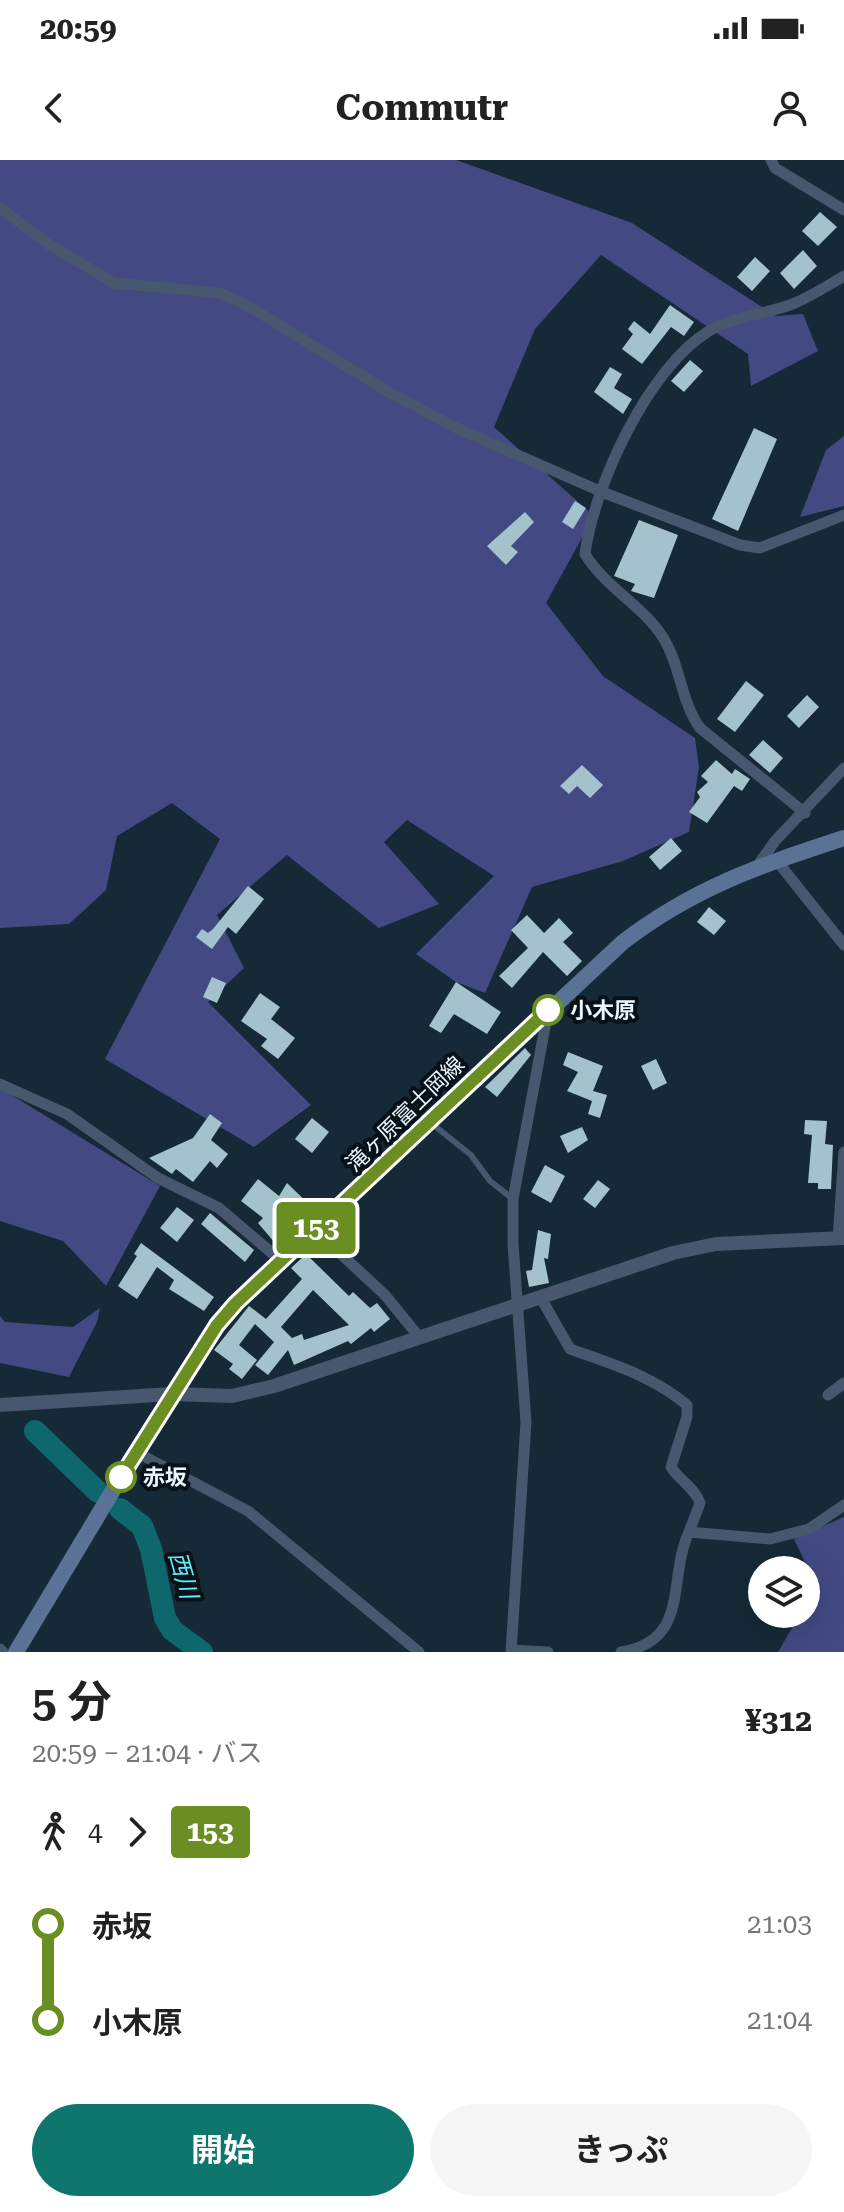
<!DOCTYPE html>
<html lang="ja">
<meta charset="utf-8">
<style>
body{margin:0;font-family:"Roboto Serif","Noto Sans JP",serif;background:#f6f6f6;color:#222;height:100vh;display:flex;flex-direction:column;font-size:30px;white-space:nowrap}
*{box-sizing:border-box;margin:0}
p{font-size:26px;color:#767676}
.icon{flex:none;width:44px;height:44px;fill:none;stroke:currentColor;stroke-width:2;stroke-linecap:round;stroke-linejoin:round}
.map{position:relative;height:1492px;overflow:hidden}
.details{display:flex;flex-direction:column;background:#fff;flex:1}
.details>*{flex:none}
.badge{padding:0 16px;border-radius:6px;font-size:28px;line-height:52px}
.tools{position:absolute;left:748px;top:1396px;display:grid;gap:16px}
.tools a{display:grid;place-items:center;width:72px;height:72px;border-radius:50%;background:#fff;box-shadow:0 8px 32px #0002;font-size:40px}
.map>.badge{position:absolute;translate:-50% -50%;box-shadow:0 0 0 4px #fff}
.legs{display:flex;align-items:center;gap:12px;height:88px;padding:0 32px;font-size:26px}
.legs p{margin-inline-start:auto}
.head{display:flex;align-items:center;justify-content:space-between;height:136px;padding:0 32px}
h1{font-size:44px;font-weight:700;line-height:60px}
.button{display:flex;gap:16px;margin-top:auto;padding:16px 32px}
.button a{flex:1;height:92px;border-radius:48px;background:#0f766e;color:#fff;font-size:32px;font-weight:700;line-height:92px;text-align:center}
.button a+a{background:#f6f6f6;color:#222}
ul{padding:0 32px;list-style:none}
li{display:flex;align-items:center;gap:28px;height:96px;font-size:30px}
li i{display:grid;place-items:center;width:12px;height:100%;margin:0 10px;background:currentColor}
li i::after{content:'';width:20px;height:20px;margin:-10px;border:6px solid;border-radius:50%;background:#fff}
li p{margin-inline-start:auto}
li:first-child i{background:linear-gradient(#0000 50%,currentColor 0)}
li:last-child i{background:linear-gradient(currentColor 50%,#0000 0)}
.status{display:flex;justify-content:space-between;align-items:center;height:56px;padding:0 40px;background:#fff;direction:ltr}
.status svg{height:22px;fill:currentColor}
header{display:flex;justify-content:space-between;align-items:center;height:104px;padding:0 32px;background:#fff;font-size:36px;font-weight:700}
.map>svg:first-child{display:block}
.forest{fill:#434983}
.lines{fill:none;stroke-linecap:round;stroke-linejoin:round}
.river{stroke:#0d676c;stroke-width:22}
.building{fill:#a3c2cc;fill-rule:evenodd}
.service{stroke:#47576e;stroke-width:6}
.minor{stroke:#47576e;stroke-width:11}
.tertiary{stroke:#47576e;stroke-width:14}
.secondary{stroke:#597296;stroke-width:16}
.line-1-casing{stroke:#fff;stroke-width:18}
.line-1{stroke:#6b8e23;stroke-width:12}
.stop-1-dot{fill:#fff;stroke:#6b8e23;stroke-width:4}
.labels{text-anchor:middle;dominant-baseline:central;stroke-width:8;stroke-linejoin:round;paint-order:stroke}
.stop-label{font-size:22px;font-weight:bold;fill:#e9f6ff;stroke:#081117;text-anchor:start}
.street-label{font-size:22px;fill:#e9f6ff;stroke:#081117}
.water-label{font-size:24px;font-style:italic;fill:#59eff8;stroke:#081117}
</style>
<div class="status"><b>20:59</b><svg viewBox="0 0 49 12"><path d="M0 12V9h3v3zM5 12V6h3v6zM10 12V3h3v9zM15 12V0h3v12zM26 1h20v11H26zM47 4h2v5h-2z"/></svg></div>
<header><svg class="icon" aria-label="back" viewBox="0 0 24 24"><path d="M15 5l-7 7 7 7"/></svg>Commutr<svg class="icon" aria-label="person" viewBox="0 0 24 24"><circle cx="12" cy="8" r="4"/><path d="M4 21q1-7 8-7t8 7"/></svg></header>
<div class="map">
<svg width="844" height="1492" viewBox="0 0 844 1492">
<rect width="100%" height="100%" fill="#152937"/>
<path class="forest" d="M 0,0 L 456,0 L 632,63 L 776,156 L 803,154 L 818,191 L 751,226 L 748,194 L 601,95 L 535,169 L 494,267 L 594,356 L 546,443 L 603,516 L 695,578 L 699,607 L 689,672 L 623,701 L 532,727 L 485,833 L 456,822 L 416,794 L 494,716 L 407,660 L 384,682 L 439,744 L 379,768 L 287,695 L 217,755 L 244,808 L 208,842 L 311,945 L 254,987 L 105,899 L 220,679 L 172,643 L 117,676 L 106,730 L 69,764 L 0,768 Z
M 844,276 L 844,346 L 800,357 L 826,290 Z
M 0,928 L 160,1026 L 106,1126 L 63,1081 L 0,1061 Z
M 100,1148 L 97,1162 L 69,1217 L 0,1203 L 0,1156 L 5,1162 L 73,1167 Z
M 844,1357 L 844,1492 L 778,1492 L 800,1454 L 806,1454 L 806,1443 L 816,1425 L 794,1379 Z"/>
<g class="lines">
<path class="river" d="M 35,1271 L 98,1332
M 120,1349 L 142,1366 L 151,1389 L 165,1458 L 172,1470 L 202,1492"/>
</g>
<path class="building" d="M 820,52 L 837,67 L 818,86 L 802,71 Z
M 803,90 L 817,106 L 794,129 L 780,113 Z
M 755,97 L 770,111 L 752,131 L 737,117 Z
M 670,145 L 694,162 L 684,176 L 671,167 L 642,204 L 622,189 L 633,174 L 628,169 L 634,161 L 650,174 Z
M 690,200 L 703,211 L 684,232 L 671,221 Z
M 610,207 L 622,214 L 614,228 L 632,239 L 623,254 L 594,232 Z
M 754,268 L 777,279 L 738,371 L 712,359 Z
M 575,341 L 586,348 L 573,369 L 562,362 Z
M 525,352 L 534,362 L 511,386 L 518,392 L 506,405 L 487,386 Z
M 639,360 L 678,375 L 654,438 L 631,431 L 635,424 L 614,416 Z
M 746,521 L 764,535 L 735,572 L 717,559 Z
M 807,535 L 819,547 L 799,568 L 787,556 Z
M 763,580 L 783,598 L 770,613 L 749,595 Z
M 716,600 L 732,614 L 735,609 L 750,619 L 742,631 L 734,626 L 707,663 L 689,652 L 700,637 L 697,632 L 708,622 L 701,616 Z
M 582,605 L 603,625 L 590,638 L 577,626 L 569,634 L 560,626 Z
M 671,678 L 682,691 L 660,710 L 649,697 Z
M 248,726 L 264,739 L 236,774 L 228,767 L 212,789 L 196,777 L 202,769 L 208,773 L 213,769 Z
M 709,747 L 726,761 L 714,775 L 697,762 Z
M 527,755 L 544,773 L 559,758 L 573,773 L 563,782 L 582,801 L 567,816 L 543,792 L 512,828 L 499,816 L 528,788 L 511,770 Z
M 212,817 L 226,823 L 217,843 L 203,837 Z
M 456,822 L 501,852 L 487,874 L 454,854 L 441,873 L 429,866 Z
M 260,833 L 280,847 L 271,859 L 295,878 L 278,899 L 261,886 L 267,879 L 241,861 Z
M 525,888 L 531,895 L 497,937 L 485,927 Z
M 568,892 L 603,906 L 593,931 L 607,935 L 600,958 L 588,954 L 592,941 L 567,931 L 578,912 L 563,905 Z
M 656,899 L 667,923 L 653,930 L 641,906 Z
M 210,954 L 222,963 L 211,980 L 228,994 L 217,1008 L 210,1001 L 193,1022 L 176,1009 L 172,1014 L 149,998 L 193,978 Z
M 312,958 L 329,972 L 312,993 L 295,979 Z
M 805,960 L 827,961 L 825,984 L 833,985 L 831,1029 L 818,1029 L 818,1023 L 808,1023 L 812,975 L 804,974 Z
M 582,967 L 588,980 L 568,993 L 560,976 Z
M 545,1005 L 565,1016 L 551,1043 L 531,1032 Z
M 258,1019 L 279,1036 L 287,1023 L 316,1051 L 299,1067 L 296,1064 L 275,1083 L 258,1063 L 263,1058 L 241,1041 Z
M 598,1020 L 610,1029 L 595,1048 L 583,1039 Z
M 177,1047 L 194,1060 L 177,1082 L 160,1068 Z
M 210,1053 L 254,1090 L 245,1102 L 201,1064 Z
M 538,1070 L 551,1074 L 548,1099 L 544,1098 L 549,1123 L 529,1127 L 526,1111 L 532,1110 Z
M 141,1083 L 214,1137 L 204,1151 L 169,1129 L 174,1120 L 157,1107 L 137,1139 L 118,1126 L 137,1096 L 134,1094 Z
M 306,1094 L 349,1136 L 353,1132 L 370,1148 L 377,1143 L 390,1159 L 374,1172 L 371,1168 L 351,1184 L 348,1181 L 294,1205 L 288,1190 L 268,1215 L 255,1205 L 274,1182 L 255,1164 L 239,1185 L 257,1200 L 242,1219 L 229,1209 L 233,1204 L 214,1190 L 249,1146 L 266,1159 L 302,1119 L 291,1108 ZM 313,1130 L 349,1165 L 304,1180 L 302,1174 L 292,1178 L 281,1167 Z"/>
<g class="lines">
<path class="service" d="M 431,963 L 471,995 L 490,1021 L 513,1039"/>
<path class="minor" d="M 771,0 L 775,8 L 844,50
M 0,48 L 50,85 L 114,123 L 220,133 L 248,146 L 387,231 L 454,267 L 602,332 L 740,385 L 760,388 L 844,355
M 805,653 L 700,568 C 680,540 681,505 662,476 C 642,445 605,427 585,394 C 594,325 649,207 709,171 C 732,157 765,154 790,145 C 809,138 827,126 844,116
M 777,701 L 844,785
M 758,705 L 775,681 L 844,608
M 0,924 L 67,954 L 158,1018 L 219,1048 L 280,1100
M 314,1069 L 385,1135 L 420,1178
M 838,1079 L 844,992
M 541,1138 L 570,1189 C 612,1204 653,1216 687,1245 L 687,1257 L 671,1307 C 680,1321 695,1328 700,1343 L 689,1372
M 828,1235 L 844,1223
M 136,1292 L 248,1351 L 419,1492
M 0,1489 L 3,1492
M 512,1490 L 548,1492
M 511,1492 L 526,1262 L 513,1084 L 513,1039 L 548,851
M 621,1492 C 691,1481 667,1419 689,1372 L 770,1379 L 809,1369 L 844,1345"/>
<path class="tertiary" d="M 0,1245 L 172,1234 L 232,1236 L 274,1226 L 673,1093 L 716,1084 L 844,1078"/>
<path class="secondary" d="M 16,1492 L 136,1292 L 217,1165 L 236,1143 L 623,782 C 695,727 759,706 844,678"/>
</g>
<g class="lines">
<g class="line-1-casing">
<path id="line-1" d="M 121,1317 L 217,1165 L 236,1143 L 548,850"/>
</g>
<use href="#line-1" class="line-1"/>
</g>
<g class="stop-1-dot">
<circle cx="548" cy="850" r="14"/>
<circle cx="121" cy="1317" r="14"/>
</g>
<g class="labels">
<g class="stop-label">
<text x="570" y="850">小木原</text>
<text x="143" y="1317">赤坂</text>
</g>
<g class="street-label">
<text transform="translate(405 954) rotate(-44)">滝ヶ原富士岡線</text>
</g>
<g class="water-label">
<text transform="translate(183 1415) rotate(74)">西川</text>
</g>
</g>
</svg>
<div class="tools">
<a><svg class="icon" aria-label="layers" viewBox="0 0 24 24"><path d="M12 4l9 5-9 5-9-5zM3 14l9 5 9-5"/></svg></a>
</div>
<b class="badge" style="left:316px;top:1068px;background:#6b8e23;color:#fff">153</b>
</div>
<section class="details">
<div class="head"><div><h1>5 分</h1><p>20:59 – 21:04 · バス</p></div><b>¥312</b></div>
<div class="legs"><svg class="icon" aria-label="walk" viewBox="0 0 24 24"><circle cx="13" cy="4" r="2"/><path d="M13 8l-2 6 4 7M11 14l-3 7M7 12l3-4h3l4 4"/></svg>4<svg class="icon" aria-label="forward" viewBox="0 0 24 24"><path d="M9 5l7 7-7 7"/></svg><b class="badge" style="background:#6b8e23;color:#fff">153</b></div>
<ul>
<li><i style="color:#6b8e23"></i><b>赤坂</b><p>21:03</p></li>
<li><i style="color:#6b8e23"></i><b>小木原</b><p>21:04</p></li>
</ul>
<div class="button"><a>開始</a><a>きっぷ</a></div>
</section>
